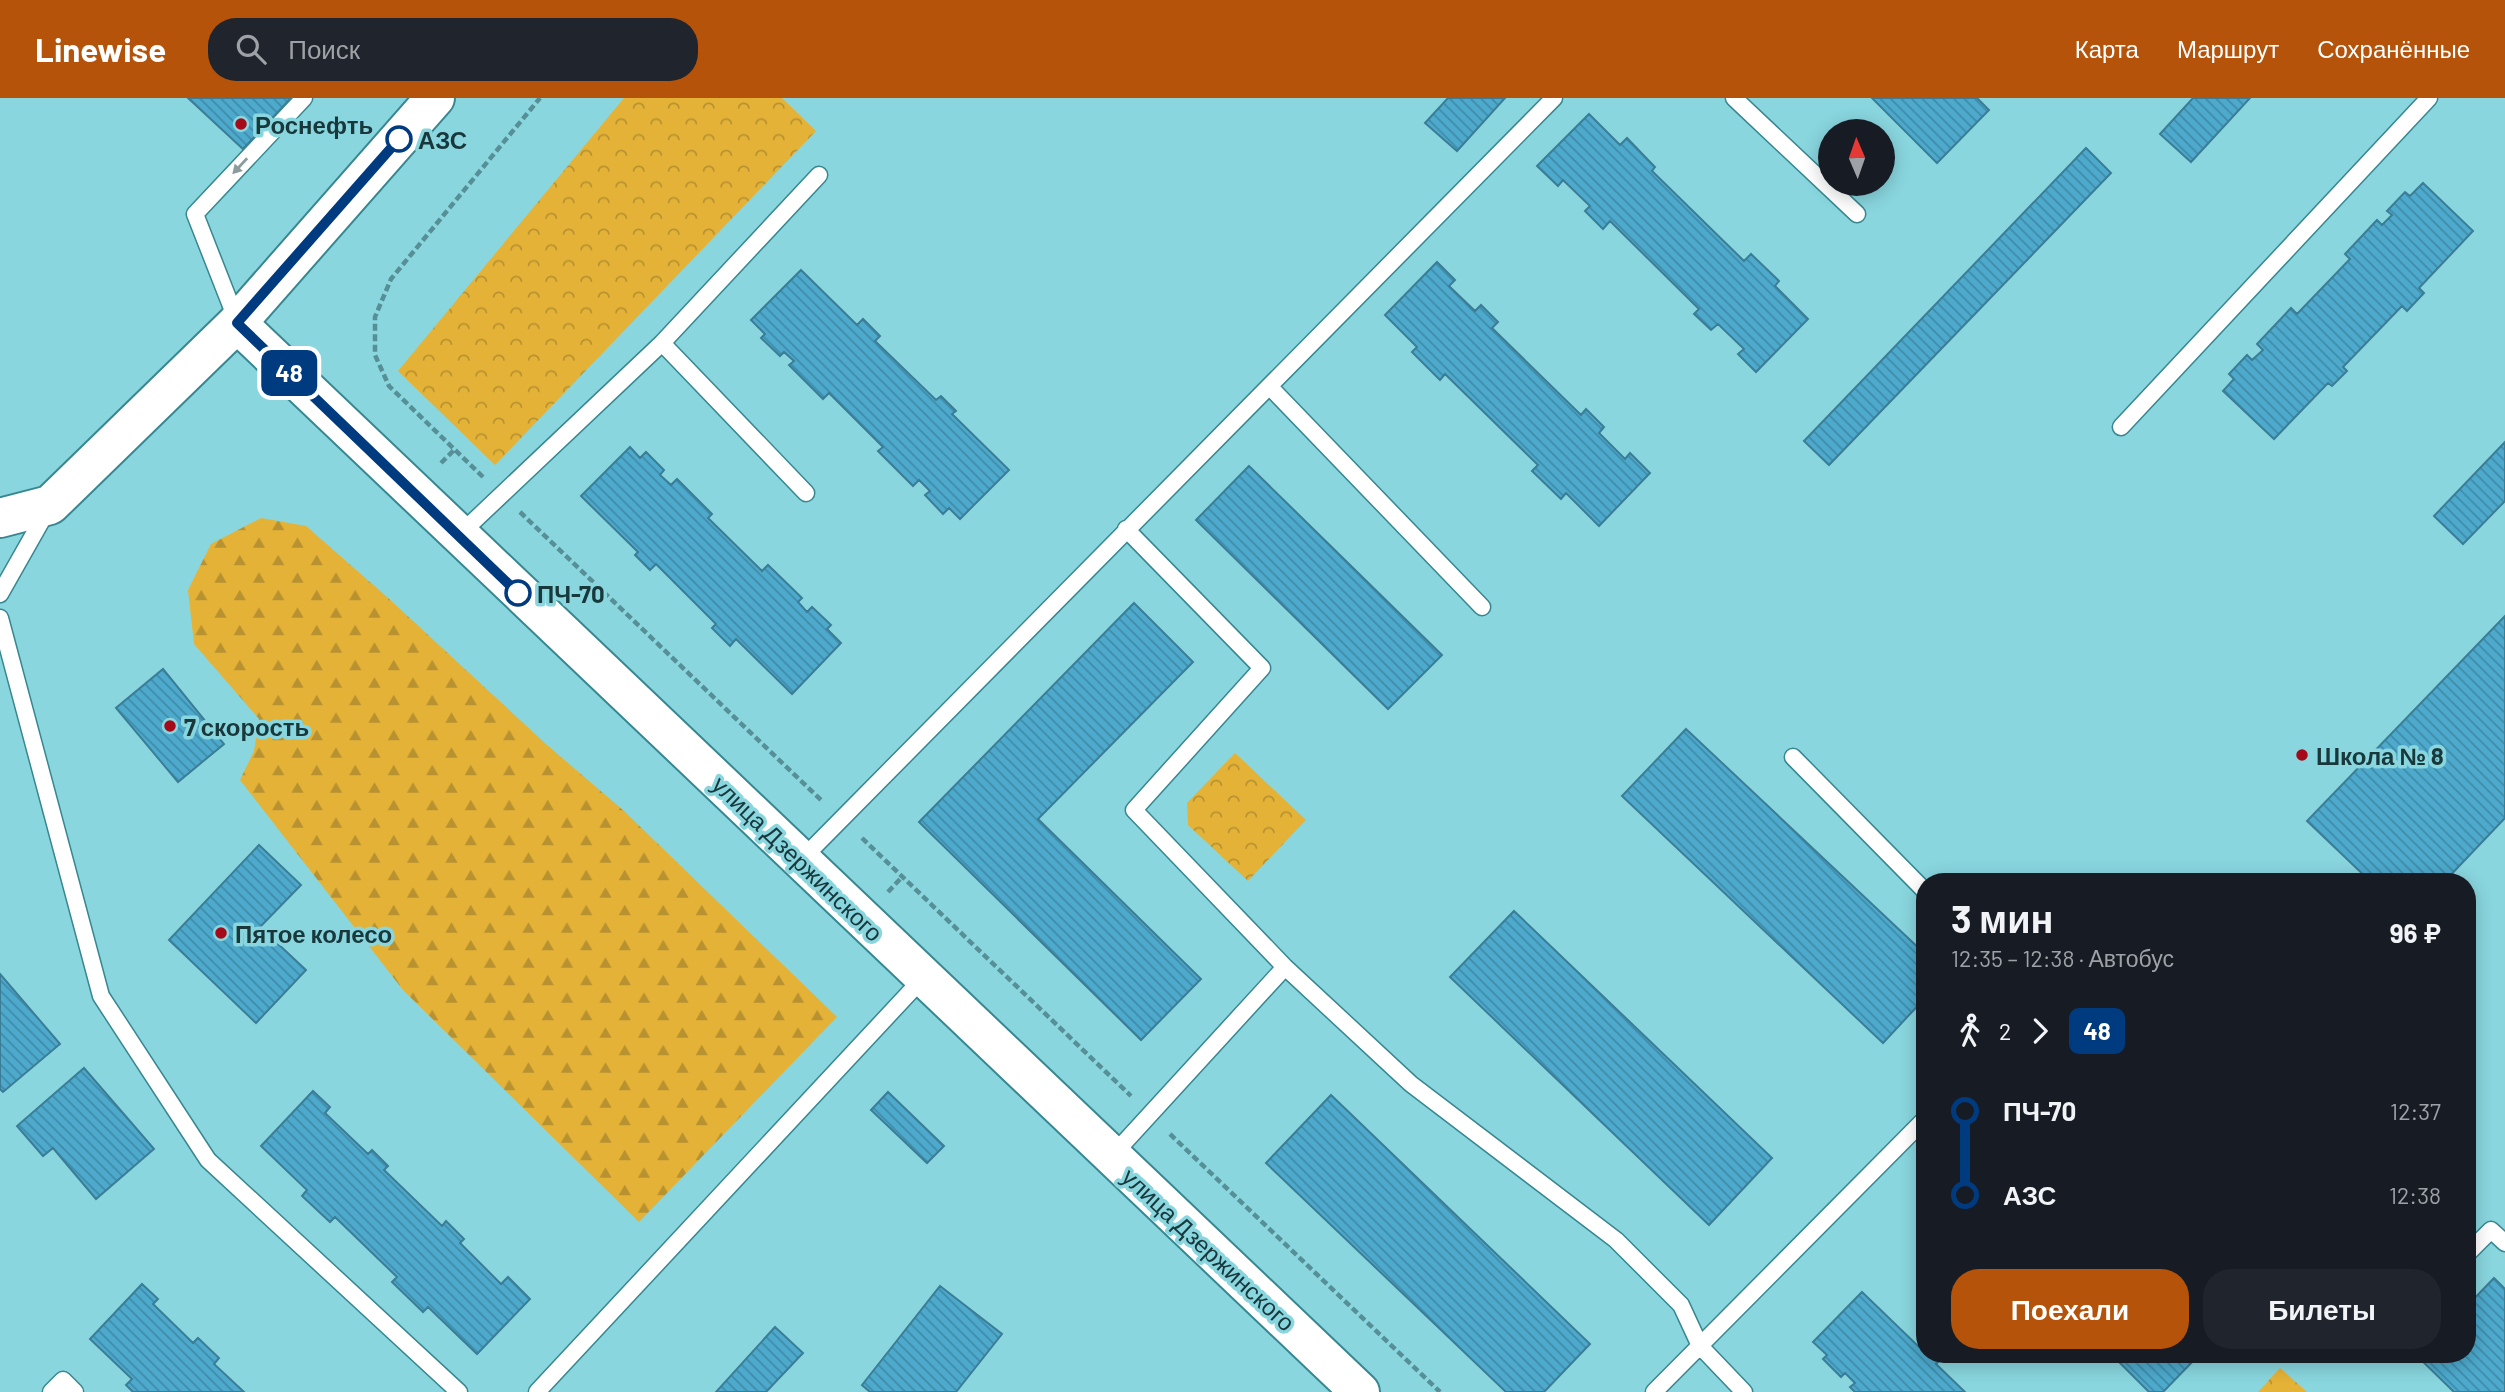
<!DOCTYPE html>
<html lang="ru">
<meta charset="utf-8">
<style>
body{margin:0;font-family:Barlow,sans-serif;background:#20242c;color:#f1f3f6;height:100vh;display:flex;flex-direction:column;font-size:26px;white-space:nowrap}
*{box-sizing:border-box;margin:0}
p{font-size:23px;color:#9ea1a6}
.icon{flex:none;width:38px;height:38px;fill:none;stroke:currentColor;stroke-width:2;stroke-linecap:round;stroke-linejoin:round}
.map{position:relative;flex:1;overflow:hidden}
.side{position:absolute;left:1916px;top:775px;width:560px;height:490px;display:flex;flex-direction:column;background:#171b24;border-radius:28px;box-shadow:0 4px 18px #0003}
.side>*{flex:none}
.badge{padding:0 14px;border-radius:10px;font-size:24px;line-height:46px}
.needle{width:46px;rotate:358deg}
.buttons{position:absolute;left:1818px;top:21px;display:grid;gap:14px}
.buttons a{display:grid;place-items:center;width:77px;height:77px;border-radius:50%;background:#171b24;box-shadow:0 4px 18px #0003;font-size:35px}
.map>.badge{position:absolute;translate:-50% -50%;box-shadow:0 0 0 4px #fff}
.legs{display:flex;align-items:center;gap:10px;height:77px;padding:0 35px;font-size:23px}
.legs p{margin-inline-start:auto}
.overview{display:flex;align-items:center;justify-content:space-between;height:119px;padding:0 35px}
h1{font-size:38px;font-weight:700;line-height:52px}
.cta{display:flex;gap:14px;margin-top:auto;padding:14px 35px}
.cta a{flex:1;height:80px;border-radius:28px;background:#b45309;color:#fff;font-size:28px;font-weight:700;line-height:80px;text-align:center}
.cta a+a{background:#20242c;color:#f1f3f6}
ul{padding:0 35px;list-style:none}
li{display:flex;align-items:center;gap:24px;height:84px;font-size:26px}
li i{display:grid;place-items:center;width:10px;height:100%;margin:0 9px;background:currentColor}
li i::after{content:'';width:18px;height:18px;margin:-9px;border:5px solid;border-radius:50%;background:#171b24}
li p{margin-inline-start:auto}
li:first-child i{background:linear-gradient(#0000 50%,currentColor 0)}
li:last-child i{background:linear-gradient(currentColor 50%,#0000 0)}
header{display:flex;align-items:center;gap:42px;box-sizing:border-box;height:98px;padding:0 35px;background:#b45309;color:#fff}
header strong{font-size:33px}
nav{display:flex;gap:38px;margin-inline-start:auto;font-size:24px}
.search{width:490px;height:63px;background:#20242c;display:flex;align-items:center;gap:18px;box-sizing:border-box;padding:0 24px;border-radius:28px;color:#9ea1a6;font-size:26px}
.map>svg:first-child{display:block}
.forest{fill:url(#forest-firs)}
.park{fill:url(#park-crowns)}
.building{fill:url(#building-back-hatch);stroke:#3b7d96;stroke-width:2}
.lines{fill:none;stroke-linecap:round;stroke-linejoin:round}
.service-casing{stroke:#388790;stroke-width:19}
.tertiary-casing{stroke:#388790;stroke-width:42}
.secondary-casing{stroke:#388790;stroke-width:42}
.path{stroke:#568f96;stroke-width:4.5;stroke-dasharray:7 3.5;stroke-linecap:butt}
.service{stroke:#fff;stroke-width:16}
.tertiary{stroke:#fff;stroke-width:38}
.secondary{stroke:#fff;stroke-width:38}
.oneway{fill:#8c9c9e}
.line-1-casing{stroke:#fff;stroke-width:16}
.line-1{stroke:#003b80;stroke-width:10}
.poi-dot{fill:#a40a1a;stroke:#89d6df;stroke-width:2.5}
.stop-1-dot{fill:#fff;stroke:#003b80;stroke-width:3.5}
.labels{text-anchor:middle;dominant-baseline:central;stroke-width:7;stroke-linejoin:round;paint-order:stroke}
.poi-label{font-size:24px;font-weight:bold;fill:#18383c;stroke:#89d6df;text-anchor:start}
.stop-label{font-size:24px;font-weight:bold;fill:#18383c;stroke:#89d6df;text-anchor:start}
.street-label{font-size:24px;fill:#18383c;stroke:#89d6df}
</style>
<header>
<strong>Linewise</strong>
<div class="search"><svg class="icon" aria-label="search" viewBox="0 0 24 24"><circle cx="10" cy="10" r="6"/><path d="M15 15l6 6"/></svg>Поиск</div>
<nav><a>Карта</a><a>Маршрут</a><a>Сохранённые</a></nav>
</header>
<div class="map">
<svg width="2505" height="1294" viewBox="0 0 2505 1294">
<defs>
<pattern id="forest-firs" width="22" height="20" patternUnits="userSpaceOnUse" patternTransform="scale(1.75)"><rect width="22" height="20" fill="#e4b237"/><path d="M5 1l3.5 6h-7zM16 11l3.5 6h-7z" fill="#b89230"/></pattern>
<pattern id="park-crowns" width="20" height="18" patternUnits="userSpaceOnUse" patternTransform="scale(1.75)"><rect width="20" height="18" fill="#e4b237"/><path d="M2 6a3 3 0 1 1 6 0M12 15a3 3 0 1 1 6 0" fill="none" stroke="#b89230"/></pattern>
<pattern id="building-back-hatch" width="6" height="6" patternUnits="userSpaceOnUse" patternTransform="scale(1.75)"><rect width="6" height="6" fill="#4daacd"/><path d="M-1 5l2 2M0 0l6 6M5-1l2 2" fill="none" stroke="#3f8ba8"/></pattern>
</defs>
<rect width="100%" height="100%" fill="#89d6df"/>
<path class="forest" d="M 261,420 L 306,428 L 387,499 L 547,647 L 624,713 L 837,919 L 639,1124 L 403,892 L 240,682 L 254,653 L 259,621 L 194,546 L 188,492 L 211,446 Z"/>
<path class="park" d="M 624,0 L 782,0 L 816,33 L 495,367 L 398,273 Z
M 1235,655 L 1306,722 L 1248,783 L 1188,727 L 1187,705 Z
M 2280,1270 L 2307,1294 L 2258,1294 Z"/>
<path class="building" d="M 188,0 L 291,0 L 243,51 Z
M 1448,0 L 1505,0 L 1457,53 L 1425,25 Z
M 1872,0 L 1977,0 L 1989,12 L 1937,65 Z
M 2193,0 L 2250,0 L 2191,64 L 2160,36 Z
M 1589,16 L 1620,47 L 1627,40 L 1655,69 L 1652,73 L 1744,163 L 1751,156 L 1779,183 L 1775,188 L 1808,221 L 1756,274 L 1738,256 L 1744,251 L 1718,226 L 1711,232 L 1694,216 L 1699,211 L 1610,123 L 1603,131 L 1585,113 L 1590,108 L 1563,82 L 1558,88 L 1537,68 Z
M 2086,50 L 2111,75 L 1829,367 L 1804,343 Z
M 2423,85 L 2473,133 L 2419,190 L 2424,195 L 2407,213 L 2402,208 L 2343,269 L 2347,273 L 2332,288 L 2328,285 L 2274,341 L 2223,293 L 2234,281 L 2229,276 L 2247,257 L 2252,262 L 2263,252 L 2257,246 L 2291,210 L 2297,216 L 2350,161 L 2345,156 L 2377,122 L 2382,127 L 2392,117 L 2387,113 L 2405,94 L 2410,98 Z
M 1437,164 L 1455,182 L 1449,188 L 1475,213 L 1481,207 L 1498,224 L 1492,230 L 1581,317 L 1586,311 L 1604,329 L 1599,335 L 1625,361 L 1630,355 L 1650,375 L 1599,428 L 1566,395 L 1561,401 L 1532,373 L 1538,367 L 1445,276 L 1440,282 L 1412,254 L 1417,249 L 1385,217 Z
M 801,172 L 857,227 L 863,221 L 880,238 L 875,243 L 936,302 L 941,298 L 956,313 L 952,316 L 1009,372 L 960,421 L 949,410 L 943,416 L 925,397 L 930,393 L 919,382 L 913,388 L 878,353 L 883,349 L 829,295 L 823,301 L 789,267 L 794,263 L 784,254 L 780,258 L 761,240 L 765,236 L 751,222 Z
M 2505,344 L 2505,403 L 2463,446 L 2434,418 Z
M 630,349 L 640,360 L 646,354 L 664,372 L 660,377 L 671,387 L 677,381 L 712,416 L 708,420 L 762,473 L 768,467 L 802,500 L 798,504 L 807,514 L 812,509 L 831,527 L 827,531 L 841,545 L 792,596 L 736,541 L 730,548 L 712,530 L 716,526 L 656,466 L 650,472 L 635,457 L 638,454 L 581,398 Z
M 1249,368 L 1442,557 L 1388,611 L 1196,422 Z
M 1134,505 L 1193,564 L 1038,721 L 1201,881 L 1141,942 L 919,724 Z
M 2505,518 L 2505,720 L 2444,784 L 2371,784 L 2307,723 Z
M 163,571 L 224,646 L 178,684 L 116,610 Z
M 1686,631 L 1925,856 L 1925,900 L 1883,945 L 1622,698 Z
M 259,747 L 301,787 L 260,829 L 306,872 L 256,925 L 169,842 Z
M 1514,813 L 1772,1060 L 1709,1127 L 1450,879 Z
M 0,876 L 60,946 L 3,994 L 0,991 Z
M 84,970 L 154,1051 L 96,1101 L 53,1050 L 43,1058 L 17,1028 Z
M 313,993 L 330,1009 L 325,1015 L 368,1056 L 372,1052 L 388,1068 L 384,1072 L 442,1128 L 446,1123 L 464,1141 L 460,1145 L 501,1186 L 508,1179 L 530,1201 L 477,1256 L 428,1209 L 423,1214 L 392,1184 L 397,1179 L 335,1119 L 330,1124 L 302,1098 L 307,1092 L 261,1048 Z
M 888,994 L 944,1048 L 927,1065 L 871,1012 Z
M 1331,997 L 1590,1246 L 1544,1294 L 1506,1294 L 1266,1065 Z
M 2494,1180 L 2505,1191 L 2505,1294 L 2454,1294 L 2417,1258 L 2468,1256 L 2468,1207 Z
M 142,1186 L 158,1201 L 153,1206 L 193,1245 L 198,1240 L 219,1260 L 214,1266 L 244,1294 L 133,1294 L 126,1287 L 132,1281 L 90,1241 Z
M 940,1188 L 1002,1236 L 956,1294 L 870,1294 L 862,1287 Z
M 1862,1194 L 1919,1249 L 1925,1245 L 1925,1256 L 1937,1256 L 1941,1261 L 1936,1266 L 1965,1294 L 1855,1294 L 1850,1289 L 1855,1285 L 1845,1275 L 1841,1279 L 1823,1261 L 1827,1257 L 1813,1244 Z
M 775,1229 L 803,1255 L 766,1294 L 716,1294 Z
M 2111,1256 L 2200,1256 L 2163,1294 L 2149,1294 Z"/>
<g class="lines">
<g class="service-casing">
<path id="service" d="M 1734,0 L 1857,116
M 237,223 L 195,116 L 304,0
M 662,245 L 819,77
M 1270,289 L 1482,509
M 2121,329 L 2429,0
M 458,438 L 662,245 L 806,395
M 0,496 L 47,413
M 0,520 L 101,898 L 208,1062 L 459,1294
M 1793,659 L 1925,793
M 801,762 L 1554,0
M 1285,869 L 1411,986 L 1616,1142 L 1681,1207 L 1700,1248 L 1744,1294
M 1111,1059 L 1285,869 L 1134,712 L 1262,570 L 1126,431
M 2468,1155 L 2491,1132 L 2505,1145
M 51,1294 L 63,1282 L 75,1294
M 537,1294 L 924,879
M 1654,1294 L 1925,1021"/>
</g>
<g class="tertiary-casing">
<path id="tertiary" d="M 237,225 L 1360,1294"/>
</g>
<g class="secondary-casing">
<path id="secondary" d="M 0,420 L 50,407 L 237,225 L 435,0"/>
</g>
<path class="path" d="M 441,365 L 455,351
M 483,379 L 389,288 L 375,257 L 375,219 L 391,181 L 540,0
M 520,414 L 822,703
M 862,740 L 1131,998
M 888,794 L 902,779
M 1170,1036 L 1440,1294"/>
<use href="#service" class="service"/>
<use href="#tertiary" class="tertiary"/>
<use href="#secondary" class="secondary"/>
</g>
<defs><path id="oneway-solid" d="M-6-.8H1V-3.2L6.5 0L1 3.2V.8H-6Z" transform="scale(1.75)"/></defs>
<use class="oneway" href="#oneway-solid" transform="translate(240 68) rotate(133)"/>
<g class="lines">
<g class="line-1-casing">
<path id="line-1" d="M 399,41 L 237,225 L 518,495"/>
</g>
<use href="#line-1" class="line-1"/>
</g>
<g class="poi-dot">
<circle cx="241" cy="26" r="7"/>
<circle cx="170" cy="628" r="7"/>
<circle cx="2302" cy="657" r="7"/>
<circle cx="221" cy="835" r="7"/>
</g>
<g class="stop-1-dot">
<circle cx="399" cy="41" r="12"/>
<circle cx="518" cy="495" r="12"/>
</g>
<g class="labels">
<g class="poi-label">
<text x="255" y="26">Роснефть</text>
<text x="184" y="628">7 скорость</text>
<text x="2316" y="657">Школа № 8</text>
<text x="235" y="835">Пятое колесо</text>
</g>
<g class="stop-label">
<text x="418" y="41">АЗС</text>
<text x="537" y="495">ПЧ-70</text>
</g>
<g class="street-label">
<text transform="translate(798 760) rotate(44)">улица Дзержинского</text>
<text transform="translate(1209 1151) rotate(43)">улица Дзержинского</text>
</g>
</g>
</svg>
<div class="buttons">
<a><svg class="needle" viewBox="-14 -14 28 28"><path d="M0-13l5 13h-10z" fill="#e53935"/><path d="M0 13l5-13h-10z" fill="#9ea1a6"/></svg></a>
</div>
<b class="badge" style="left:289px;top:275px;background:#003b80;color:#fff">48</b>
<section class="side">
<div class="overview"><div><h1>3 мин</h1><p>12:35 – 12:38 · Автобус</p></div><b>96 ₽</b></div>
<div class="legs"><svg class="icon" aria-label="walk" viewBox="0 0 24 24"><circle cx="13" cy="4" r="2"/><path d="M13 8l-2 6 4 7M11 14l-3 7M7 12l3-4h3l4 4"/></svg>2<svg class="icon" aria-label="forward" viewBox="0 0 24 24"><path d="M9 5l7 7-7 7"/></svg><b class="badge" style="background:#003b80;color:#fff">48</b></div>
<ul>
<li><i style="color:#003b80"></i><b>ПЧ-70</b><p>12:37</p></li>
<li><i style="color:#003b80"></i><b>АЗС</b><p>12:38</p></li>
</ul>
<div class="cta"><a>Поехали</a><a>Билеты</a></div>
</section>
</div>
